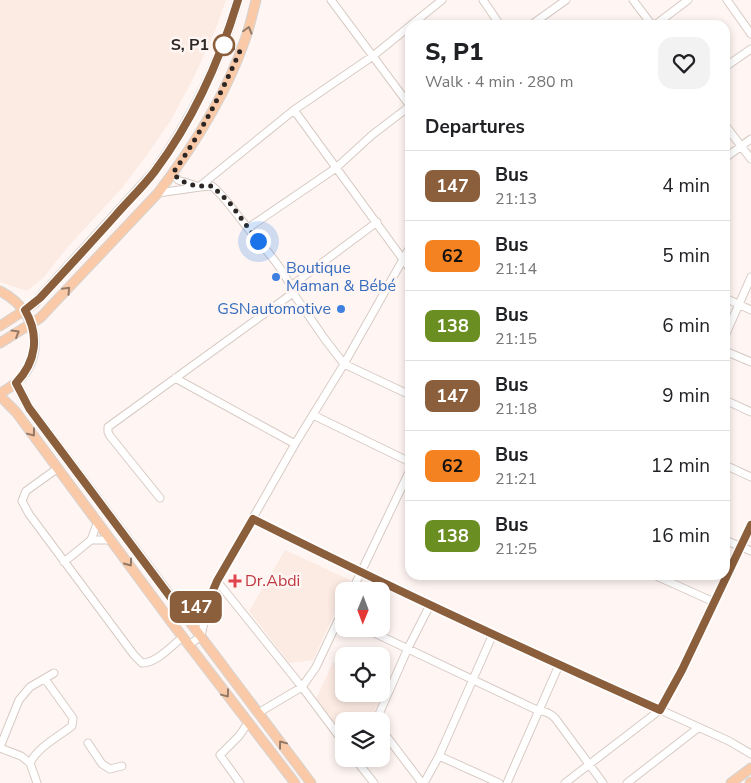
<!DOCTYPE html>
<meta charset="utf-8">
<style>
body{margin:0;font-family:"Nunito Sans",sans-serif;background:#f2f2f2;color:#202124;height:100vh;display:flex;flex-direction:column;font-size:19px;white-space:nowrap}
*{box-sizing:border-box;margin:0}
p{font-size:16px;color:#757577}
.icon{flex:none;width:28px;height:28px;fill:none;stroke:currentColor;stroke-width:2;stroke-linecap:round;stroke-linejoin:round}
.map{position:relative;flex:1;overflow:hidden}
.side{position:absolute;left:405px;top:20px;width:325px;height:560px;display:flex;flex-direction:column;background:#fff;border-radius:15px;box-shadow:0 2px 8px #0003}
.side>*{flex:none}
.badge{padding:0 10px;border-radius:8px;font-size:18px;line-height:32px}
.needle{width:32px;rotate:181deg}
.controls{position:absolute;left:335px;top:582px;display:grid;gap:10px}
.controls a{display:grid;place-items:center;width:55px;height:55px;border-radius:10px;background:#fff;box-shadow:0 2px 8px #0003;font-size:25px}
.you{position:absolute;width:25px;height:25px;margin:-12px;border:4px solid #fff;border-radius:50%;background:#1a73e8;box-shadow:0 0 0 8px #1a73e833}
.map>.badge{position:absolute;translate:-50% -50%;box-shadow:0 0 0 2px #fff}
h2{padding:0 20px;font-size:19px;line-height:45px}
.round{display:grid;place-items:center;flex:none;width:52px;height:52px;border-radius:15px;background:#f2f2f2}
.overview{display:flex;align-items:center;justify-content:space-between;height:85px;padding:0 20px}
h1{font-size:24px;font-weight:800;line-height:38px}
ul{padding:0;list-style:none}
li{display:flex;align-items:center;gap:15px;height:70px;padding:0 20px;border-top:1px solid #e0e0e0}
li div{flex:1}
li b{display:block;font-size:19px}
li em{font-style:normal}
li .badge{min-width:55px;font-weight:700;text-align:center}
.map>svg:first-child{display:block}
.built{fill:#fcebe3}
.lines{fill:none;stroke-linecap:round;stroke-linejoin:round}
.minor-casing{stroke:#d7cac4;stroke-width:9}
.major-casing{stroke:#d5d4d3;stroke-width:11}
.minor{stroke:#fff;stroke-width:7}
.major{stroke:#facaa8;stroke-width:9}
.oneway{stroke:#937866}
.line-casing{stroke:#fff;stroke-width:11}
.line{stroke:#8b5e3c;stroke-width:8}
.walk{stroke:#2c2725;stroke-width:5;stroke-dasharray:0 9}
.stop-dot{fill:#fff;stroke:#8b5e3c;stroke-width:2.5}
.shop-dot{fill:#3f7fe0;stroke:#fff6f3;stroke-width:2}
.health-dot{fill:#e0444e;stroke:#fff6f3;stroke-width:2}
.labels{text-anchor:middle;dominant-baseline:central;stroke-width:5;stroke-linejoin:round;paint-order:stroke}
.stop-label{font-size:16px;font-weight:bold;fill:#2c2725;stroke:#fff6f3;text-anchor:end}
.shop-label{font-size:16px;fill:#366cbe;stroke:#fff6f3;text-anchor:start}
.health-label{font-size:16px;fill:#be3a42;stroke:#fff6f3;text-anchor:start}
</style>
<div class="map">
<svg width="751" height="783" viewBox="0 0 751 783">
<rect width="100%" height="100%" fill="#fff6f3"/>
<path class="built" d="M 0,0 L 226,0 L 215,31 L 194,77 L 171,120 L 147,155 L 122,188 L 67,248 L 44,277 L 27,291 L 0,282 Z
M 285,550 L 350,580 L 313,660 L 289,663 L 249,611 Z
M 333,662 L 344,667 L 344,694 L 381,694 L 381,684 L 386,687 L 370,721 L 344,721 L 344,736 L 316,699 Z"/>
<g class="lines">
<g class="minor-casing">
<path id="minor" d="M 331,0 L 410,106
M 483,0 L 500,25
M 633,0 L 652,25
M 727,0 L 751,34
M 411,25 L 442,0
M 531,25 L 566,0
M 655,25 L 688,0
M 725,67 L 751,49
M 294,110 L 410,269
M 725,125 L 751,159
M 725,158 L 751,139
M 200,186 L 294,110 L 373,56 L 410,26
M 200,187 L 212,186 C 225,197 233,210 243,222 C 258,242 286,269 293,293 L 324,338 L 344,364 L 410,395
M 158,193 L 200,187 L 178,180 L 173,173
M 248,228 L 336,168 L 372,135 L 410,106
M 291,286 L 377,222
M 725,298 L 751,310
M 725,336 L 751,277
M 725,351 L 751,362
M 175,378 L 295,444
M 725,400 L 751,412
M 313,415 L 410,462
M 725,465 L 751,477
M 58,468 L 26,491 L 22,501 L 29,514 L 134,655 L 142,663 C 157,663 171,646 183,637
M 160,498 L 110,436 L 108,432 L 108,427 L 293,293
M 253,519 L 361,573 L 493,634 L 729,741 L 751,754
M 98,521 L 91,540 L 112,540
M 725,540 L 751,551
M 64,562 L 91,540
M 654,575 L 714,602
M 217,581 L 302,687 L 344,743
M 352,591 L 410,470
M 172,623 L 183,614 L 209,600
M 366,629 L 539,711 C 546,711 550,713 555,718 L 603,783
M 189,645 L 201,636 L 209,600 L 217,581 L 295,444 L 344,364 L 410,247
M 258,713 L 302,687 L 316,667 L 344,608
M 376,721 L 408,648 L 430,605
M 381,729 L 422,783
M 88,743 L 102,764 L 110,769 L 122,766
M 0,747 L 19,700 L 30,687 L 54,673
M 0,748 L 21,756 L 30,763 L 37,783
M 439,756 L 499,783
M 355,759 L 374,783
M 30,763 C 38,747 58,737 72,726 L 73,718 L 45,679
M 240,783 L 220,755 L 239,736 L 248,723
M 424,783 L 439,756 L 493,634
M 507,783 L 559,665
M 565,783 L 660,710 L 682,670 L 751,525
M 627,783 L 698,728"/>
</g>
<g class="major-casing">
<path id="major" d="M 0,291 C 45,314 47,371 0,393
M 0,326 L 34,304 L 154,172 C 192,119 220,62 238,0
M 0,343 L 40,318 L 158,193 C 194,146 227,93 246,37 C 250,25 253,12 256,0
M 16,383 L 29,408 L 311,783
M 0,396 L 16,412 L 172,623 L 295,783
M 731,783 L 751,768
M 750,783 L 751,782"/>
</g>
<use href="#minor" class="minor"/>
<use href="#major" class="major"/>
</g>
<defs><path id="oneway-chevron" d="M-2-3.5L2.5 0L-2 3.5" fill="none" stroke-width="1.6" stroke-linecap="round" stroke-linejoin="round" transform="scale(1.25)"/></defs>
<g class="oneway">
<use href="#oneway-chevron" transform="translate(248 30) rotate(-74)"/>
<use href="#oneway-chevron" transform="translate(67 290) rotate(-47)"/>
<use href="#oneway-chevron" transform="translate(16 333) rotate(-31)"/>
<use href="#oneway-chevron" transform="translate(32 433) rotate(53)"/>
<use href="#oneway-chevron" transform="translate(129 563) rotate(54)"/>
<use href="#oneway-chevron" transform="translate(226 694) rotate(53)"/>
<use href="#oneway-chevron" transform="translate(282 744) rotate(-127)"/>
</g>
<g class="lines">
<g class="line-casing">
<path id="line" d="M 238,0 C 220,60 193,120 155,171 C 143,187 128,201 115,216 C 90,244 65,271 40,298 L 25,310 C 40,336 36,362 16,383 L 29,408 L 183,614 L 209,600 L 217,581 L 253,519 C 387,586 523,649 660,710 L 682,670 L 751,525"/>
</g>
<use href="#line" class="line"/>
<path class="walk" d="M 224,45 L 240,51 C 220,96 201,133 173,173 C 182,185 198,187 212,186 L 229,202 L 258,241"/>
</g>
<circle class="stop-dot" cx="224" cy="45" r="10"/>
<g class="shop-dot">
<circle cx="276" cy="277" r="5"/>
<circle cx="341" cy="309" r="5"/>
</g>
<path class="health-dot" d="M232.5 573.5h5v5h5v5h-5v5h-5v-5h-5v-5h5z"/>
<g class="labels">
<g class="stop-label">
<text x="209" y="45">S, P1</text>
</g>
<g class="shop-label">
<text x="286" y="268">Boutique<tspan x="286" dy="18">Maman &amp; Bébé</tspan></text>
<text x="331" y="309" text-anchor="end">GSNautomotive</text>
</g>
<g class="health-label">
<text x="245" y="581">Dr.Abdi</text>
</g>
</g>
</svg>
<div class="controls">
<a><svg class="needle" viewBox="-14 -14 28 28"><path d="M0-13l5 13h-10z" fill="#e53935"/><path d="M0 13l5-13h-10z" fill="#757577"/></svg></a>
<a><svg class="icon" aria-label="locate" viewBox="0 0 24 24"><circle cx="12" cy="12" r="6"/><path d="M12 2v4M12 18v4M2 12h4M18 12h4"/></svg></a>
<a><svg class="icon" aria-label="layers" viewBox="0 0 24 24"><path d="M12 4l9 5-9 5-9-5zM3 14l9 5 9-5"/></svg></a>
</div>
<div class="you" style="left:258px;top:241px"></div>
<b class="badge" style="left:196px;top:607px;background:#8b5e3c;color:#fff">147</b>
<section class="side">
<div class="overview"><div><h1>S, P1</h1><p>Walk · 4 min · 280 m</p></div><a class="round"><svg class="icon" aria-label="heart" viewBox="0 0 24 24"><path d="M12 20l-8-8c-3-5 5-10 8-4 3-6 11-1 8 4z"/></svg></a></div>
<h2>Departures</h2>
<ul>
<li><span class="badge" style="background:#8b5e3c;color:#fff">147</span><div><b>Bus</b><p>21:13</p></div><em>4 min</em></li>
<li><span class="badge" style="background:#f58220;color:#111">62</span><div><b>Bus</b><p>21:14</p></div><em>5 min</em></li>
<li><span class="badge" style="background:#6b8e23;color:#fff">138</span><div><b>Bus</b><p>21:15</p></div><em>6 min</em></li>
<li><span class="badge" style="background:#8b5e3c;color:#fff">147</span><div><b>Bus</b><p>21:18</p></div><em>9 min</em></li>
<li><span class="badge" style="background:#f58220;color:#111">62</span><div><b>Bus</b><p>21:21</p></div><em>12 min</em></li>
<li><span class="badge" style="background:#6b8e23;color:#fff">138</span><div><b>Bus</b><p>21:25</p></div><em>16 min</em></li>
</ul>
</section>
</div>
